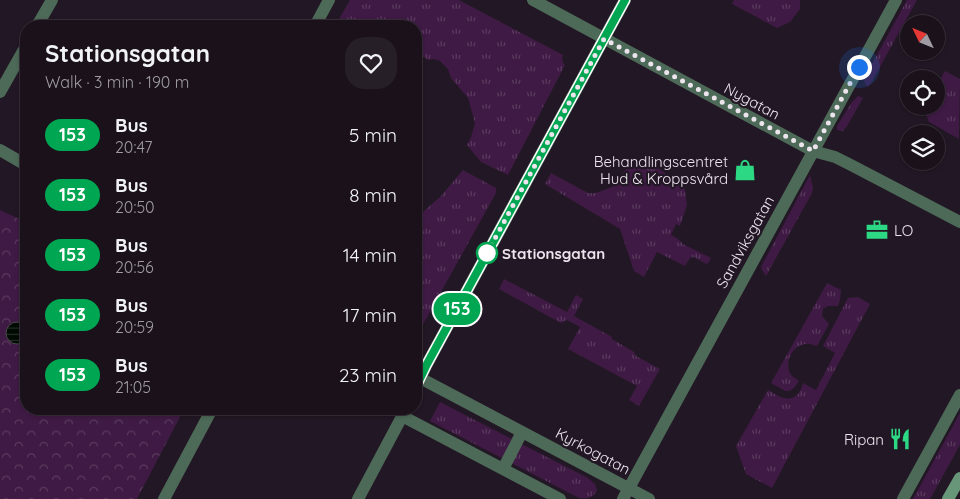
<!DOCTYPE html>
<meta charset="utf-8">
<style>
body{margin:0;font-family:Quicksand,sans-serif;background:#271f28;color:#f1f3f6;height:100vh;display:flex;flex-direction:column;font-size:19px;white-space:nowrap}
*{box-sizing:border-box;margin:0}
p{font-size:16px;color:#9f9da3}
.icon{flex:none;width:28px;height:28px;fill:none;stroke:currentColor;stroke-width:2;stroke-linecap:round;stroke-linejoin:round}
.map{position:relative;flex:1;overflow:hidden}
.side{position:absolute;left:20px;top:20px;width:402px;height:395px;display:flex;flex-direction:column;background:#1a111b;border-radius:20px;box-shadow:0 1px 4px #0004,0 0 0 1px #38313a}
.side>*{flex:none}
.badge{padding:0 10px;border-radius:16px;font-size:18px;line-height:32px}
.needle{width:32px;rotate:313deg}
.buttons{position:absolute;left:900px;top:15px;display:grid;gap:10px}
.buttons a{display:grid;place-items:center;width:45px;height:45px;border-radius:50%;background:#1a111b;box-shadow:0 1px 4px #0004,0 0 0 1px #38313a;font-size:25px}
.you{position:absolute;width:25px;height:25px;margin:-12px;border:4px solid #fff;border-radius:50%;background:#1a73e8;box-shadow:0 0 0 8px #1a73e833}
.map>.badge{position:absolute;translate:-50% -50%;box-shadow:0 0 0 2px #fff}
.round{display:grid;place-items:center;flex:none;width:52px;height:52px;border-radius:20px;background:#271f28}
.summary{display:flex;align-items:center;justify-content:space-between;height:85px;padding:0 25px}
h1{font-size:24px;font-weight:700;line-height:38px}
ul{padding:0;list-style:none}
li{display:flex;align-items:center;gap:15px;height:60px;padding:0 25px}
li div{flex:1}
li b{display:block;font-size:19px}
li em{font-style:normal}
li .badge{min-width:55px;font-weight:700;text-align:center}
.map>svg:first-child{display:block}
.grass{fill:url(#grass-tufts)}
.park{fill:url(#park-crowns)}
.water{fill:url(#water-rules);stroke:#474b49}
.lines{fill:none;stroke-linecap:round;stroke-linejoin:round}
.minor{stroke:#4d6957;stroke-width:12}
.secondary{stroke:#689678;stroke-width:12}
.line-casing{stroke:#fff;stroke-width:11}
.line{stroke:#00a651;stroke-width:8}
.walk{stroke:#ede5ee;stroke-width:5;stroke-dasharray:0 9}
.stop-dot{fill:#fff;stroke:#00a651;stroke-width:2.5}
.labels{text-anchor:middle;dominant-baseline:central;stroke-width:4.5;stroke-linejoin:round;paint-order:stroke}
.street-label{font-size:15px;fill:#ede5ee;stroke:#221724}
.poi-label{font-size:15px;fill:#ede5ee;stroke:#221724;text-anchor:end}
.stop-label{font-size:15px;font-weight:bold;fill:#ede5ee;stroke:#221724;text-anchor:start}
</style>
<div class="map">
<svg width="960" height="499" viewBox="0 0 960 499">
<defs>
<pattern id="grass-tufts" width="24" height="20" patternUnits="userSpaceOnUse" patternTransform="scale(1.25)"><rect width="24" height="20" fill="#3f1a44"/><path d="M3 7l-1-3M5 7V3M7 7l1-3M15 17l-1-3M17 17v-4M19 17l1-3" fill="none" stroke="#5b3b5f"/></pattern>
<pattern id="park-crowns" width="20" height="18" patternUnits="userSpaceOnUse" patternTransform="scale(1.25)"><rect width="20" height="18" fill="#3f1a44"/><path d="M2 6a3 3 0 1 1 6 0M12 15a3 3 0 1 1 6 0" fill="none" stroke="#5b3b5f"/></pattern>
<pattern id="water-rules" width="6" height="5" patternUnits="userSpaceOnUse" patternTransform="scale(1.25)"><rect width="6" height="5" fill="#000902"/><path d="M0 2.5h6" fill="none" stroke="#262d27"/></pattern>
</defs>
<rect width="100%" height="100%" fill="#221724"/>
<path class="grass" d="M 350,0 L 459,0 L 563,55 L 562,58 L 563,63 L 565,65 L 508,175 L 481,162 L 467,145 L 471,137 L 475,123 L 468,98 L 451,78 L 448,69 L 440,61 L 434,59 L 428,60 L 420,54 L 416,55 L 416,26 L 335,26 Z
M 734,0 L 800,0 L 800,9 L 790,22 L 777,28 L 732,4 Z
M 907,0 L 917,0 L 871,83 L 867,87 L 864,81 L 866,75 Z
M 945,71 L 960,79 L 959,139 L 929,122 L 924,110 L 926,106 L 936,106 L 936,87 Z
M 858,96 L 863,98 L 847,126 L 843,131 L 837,130 L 837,126 L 852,102 Z
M 645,165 L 658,168 L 682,185 L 685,190 L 687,205 L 680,226 L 676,224 L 671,235 L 677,238 L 683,244 L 711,258 L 709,262 L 706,264 L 694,257 L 690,258 L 685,266 L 657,252 L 644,277 L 634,271 L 620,229 L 545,184 L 551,173 L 588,193 L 596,193 L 612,187 L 627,168 Z
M 463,170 L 496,188 L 496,193 L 416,337 L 416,218 L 440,197 Z
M 810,175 L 813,188 L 812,193 L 766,276 L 762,270 L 761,267 Z
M 504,279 L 567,312 L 576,295 L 583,299 L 574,316 L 612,337 L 612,339 L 634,352 L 636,356 L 660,369 L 639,406 L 629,400 L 637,386 L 568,349 L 580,327 L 567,320 L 561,323 L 499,289 Z
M 827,283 L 841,290 L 840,300 L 838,306 L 828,306 L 823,309 L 822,316 L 829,324 L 817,346 C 813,345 808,343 805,344 C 791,346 783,365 792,376 C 794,378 797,379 799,381 L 794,388 L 789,391 L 785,391 L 771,383 Z
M 858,297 L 870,304 L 772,488 L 746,474 L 736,446 L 768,390 C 777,395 788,404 798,394 C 800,392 802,386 803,383 L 816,390 L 835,353 L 823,346 L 848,298 Z
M 440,402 L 588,478 L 595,484 L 597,490 C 593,498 588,499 579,498 L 430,421 Z
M 960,413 L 960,445 L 930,499 L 913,499 Z"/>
<path class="park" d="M 0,210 L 26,222 L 26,409 L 184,409 L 137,499 L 0,499 Z"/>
<path class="water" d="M6 333a11 11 0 1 1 22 0a11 11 0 1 1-22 0Z"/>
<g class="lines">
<path class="minor" d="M 533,0 L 813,151 L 835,157 L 851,165 L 960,222
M 37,26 L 52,0
M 315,26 L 329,0
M 0,92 L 26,46
M 0,150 L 26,165
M 420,378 L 649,499
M 416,387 L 427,364 L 625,0
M 402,416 L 560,499
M 503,469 L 522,432
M 164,499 L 212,409
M 358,499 L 406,409
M 623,499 L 896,0
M 903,499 L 960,395"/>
<path class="secondary" d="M 948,499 L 960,478"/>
</g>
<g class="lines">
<g class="line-casing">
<path id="line" d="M 416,387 L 427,364 L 625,0"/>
</g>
<use href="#line" class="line"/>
<path class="walk" d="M 487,253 L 604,39 L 813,151 L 859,67"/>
</g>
<defs>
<g id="shop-bare" transform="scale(1.725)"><path d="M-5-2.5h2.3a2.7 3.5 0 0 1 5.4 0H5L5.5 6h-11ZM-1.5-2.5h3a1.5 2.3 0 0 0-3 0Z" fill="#2cd884" stroke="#221724" stroke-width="2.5" paint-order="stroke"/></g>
<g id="office-bare" transform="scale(1.725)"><path d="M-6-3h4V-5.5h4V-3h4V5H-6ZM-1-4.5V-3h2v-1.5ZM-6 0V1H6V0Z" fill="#2cd884" stroke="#221724" stroke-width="2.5" paint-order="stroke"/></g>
<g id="restaurant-bare" transform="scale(1.725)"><path d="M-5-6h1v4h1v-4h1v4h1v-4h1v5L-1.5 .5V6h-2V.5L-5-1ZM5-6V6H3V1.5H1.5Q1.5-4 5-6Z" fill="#2cd884" stroke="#221724" stroke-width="2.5" paint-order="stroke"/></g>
</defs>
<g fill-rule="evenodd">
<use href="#shop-bare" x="745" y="170"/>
<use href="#office-bare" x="877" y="230"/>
<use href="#restaurant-bare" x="900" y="439"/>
</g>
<circle class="stop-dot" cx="487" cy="253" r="10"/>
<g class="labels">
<g class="street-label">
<text transform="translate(752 101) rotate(28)">Nygatan</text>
<text transform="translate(745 242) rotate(-61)">Sandviksgatan</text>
<text transform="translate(593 451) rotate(28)">Kyrkogatan</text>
</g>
<g class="poi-label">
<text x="728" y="161">Behandlingscentret<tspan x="728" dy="17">Hud &amp; Kroppsvård</tspan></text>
<text x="894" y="230" text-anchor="start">LO</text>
<text x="884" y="439">Ripan</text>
</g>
<g class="stop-label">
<text x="502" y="253">Stationsgatan</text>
</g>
</g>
</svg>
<div class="buttons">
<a><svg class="needle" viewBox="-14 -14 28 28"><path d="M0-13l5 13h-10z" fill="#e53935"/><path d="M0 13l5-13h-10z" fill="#9f9da3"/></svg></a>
<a><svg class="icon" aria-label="locate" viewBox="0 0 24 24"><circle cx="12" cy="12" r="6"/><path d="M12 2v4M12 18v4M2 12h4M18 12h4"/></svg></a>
<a><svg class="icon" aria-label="layers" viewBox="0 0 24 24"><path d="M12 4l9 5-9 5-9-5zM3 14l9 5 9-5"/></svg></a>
</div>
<div class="you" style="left:859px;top:67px"></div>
<b class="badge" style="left:457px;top:309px;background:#00a651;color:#fff">153</b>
<section class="side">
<div class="summary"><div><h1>Stationsgatan</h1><p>Walk · 3 min · 190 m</p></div><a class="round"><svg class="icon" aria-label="heart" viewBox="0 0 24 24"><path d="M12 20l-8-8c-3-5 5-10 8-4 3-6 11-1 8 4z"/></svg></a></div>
<ul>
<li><span class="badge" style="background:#00a651;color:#fff">153</span><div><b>Bus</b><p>20:47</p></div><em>5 min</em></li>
<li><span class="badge" style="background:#00a651;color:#fff">153</span><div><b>Bus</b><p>20:50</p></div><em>8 min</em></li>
<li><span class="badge" style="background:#00a651;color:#fff">153</span><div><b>Bus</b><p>20:56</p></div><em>14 min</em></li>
<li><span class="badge" style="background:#00a651;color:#fff">153</span><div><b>Bus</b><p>20:59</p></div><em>17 min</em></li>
<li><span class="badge" style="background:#00a651;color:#fff">153</span><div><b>Bus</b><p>21:05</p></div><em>23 min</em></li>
</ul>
</section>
</div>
